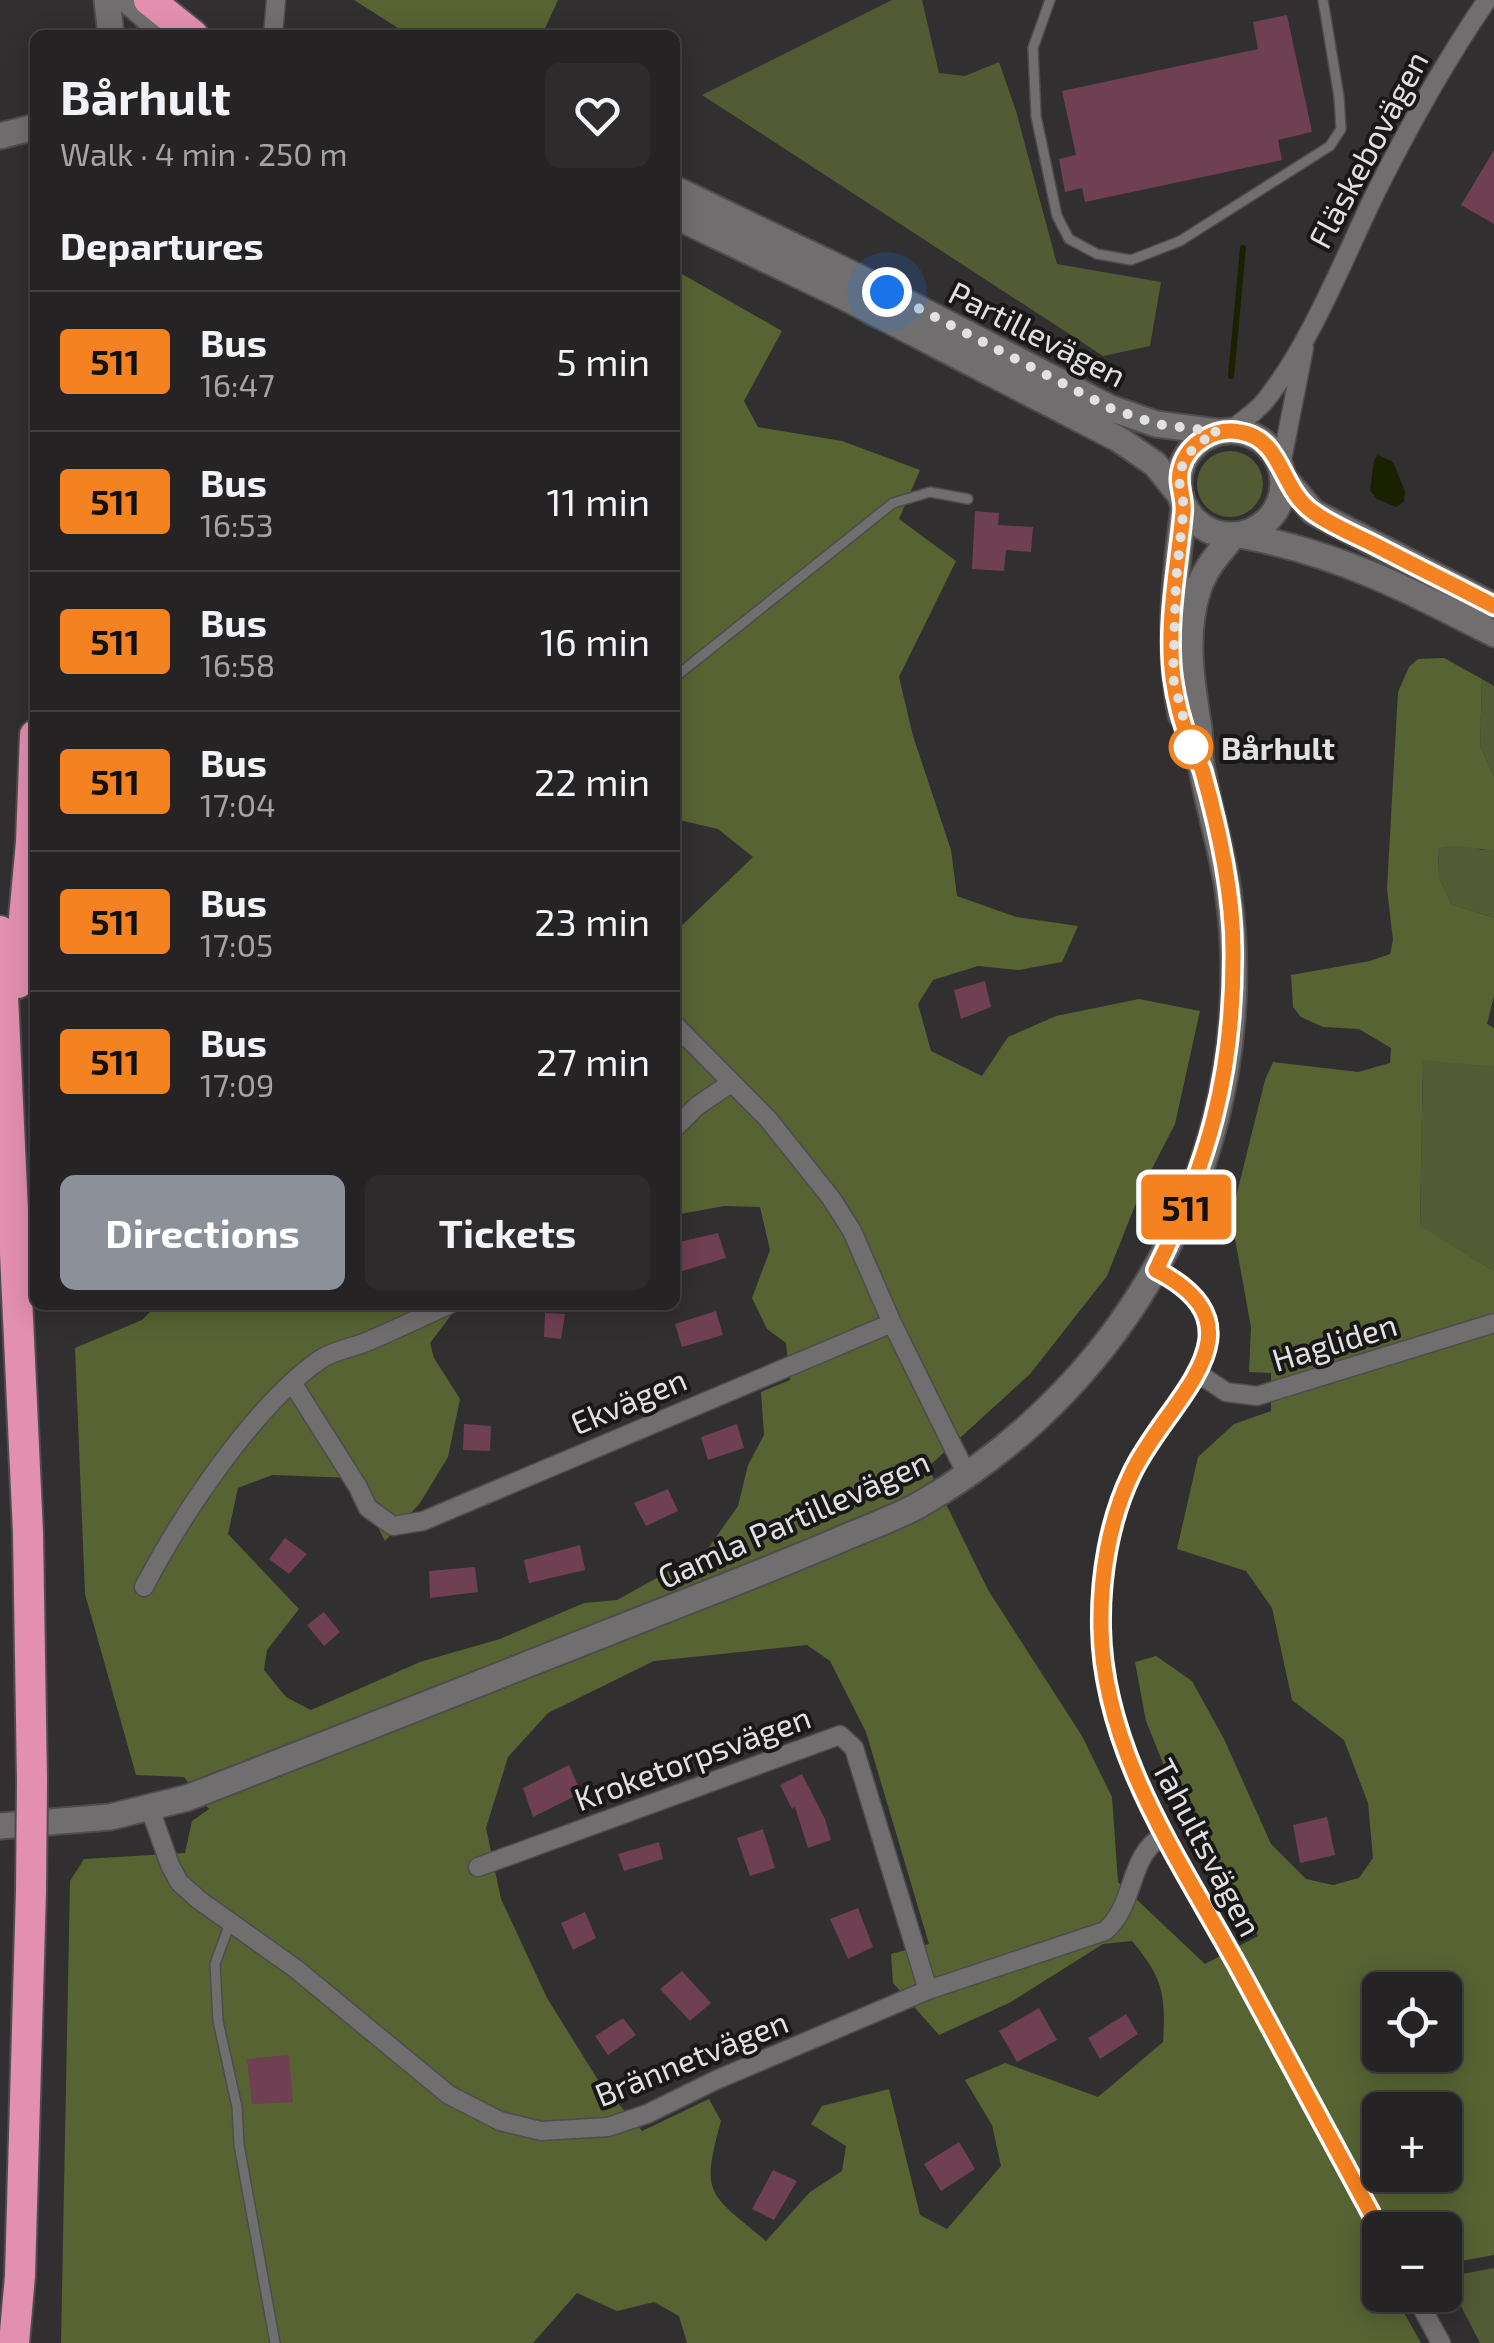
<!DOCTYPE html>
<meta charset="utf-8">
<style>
body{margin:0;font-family:"Exo 2",sans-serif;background:#2e2b2c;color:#f1f3f6;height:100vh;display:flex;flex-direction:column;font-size:38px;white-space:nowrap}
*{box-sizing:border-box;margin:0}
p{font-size:32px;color:#a4a4a6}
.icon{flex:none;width:55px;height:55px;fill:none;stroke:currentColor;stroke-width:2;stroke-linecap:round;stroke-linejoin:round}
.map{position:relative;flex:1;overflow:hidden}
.panel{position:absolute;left:30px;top:30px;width:650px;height:1280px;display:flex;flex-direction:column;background:#262324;border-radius:15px;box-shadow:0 5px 25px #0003,0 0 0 2px #424041}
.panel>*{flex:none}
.badge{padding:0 20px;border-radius:8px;font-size:35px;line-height:65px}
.controls{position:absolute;left:1362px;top:1972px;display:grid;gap:20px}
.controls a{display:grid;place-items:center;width:100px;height:100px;border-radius:15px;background:#262324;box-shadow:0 5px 25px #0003,0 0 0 2px #424041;font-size:50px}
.you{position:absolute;width:50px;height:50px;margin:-25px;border:8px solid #fff;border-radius:50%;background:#1a73e8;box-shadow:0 0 0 15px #1a73e833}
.map>.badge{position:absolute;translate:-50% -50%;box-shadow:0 0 0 5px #fff}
h2{padding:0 30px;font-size:38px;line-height:90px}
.round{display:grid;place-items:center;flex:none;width:105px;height:105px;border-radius:15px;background:#2e2b2c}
.summary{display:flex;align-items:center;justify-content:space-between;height:170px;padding:0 30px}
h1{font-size:48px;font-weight:700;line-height:75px}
.button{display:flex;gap:20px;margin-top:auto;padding:20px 30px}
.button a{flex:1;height:115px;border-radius:15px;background:#8c9099;color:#fff;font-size:40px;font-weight:700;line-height:115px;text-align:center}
.button a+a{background:#2e2b2c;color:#f1f3f6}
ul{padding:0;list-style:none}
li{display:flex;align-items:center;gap:30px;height:140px;padding:0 30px;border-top:2px solid #424041}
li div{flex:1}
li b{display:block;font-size:38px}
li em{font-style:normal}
li .badge{min-width:110px;font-weight:700;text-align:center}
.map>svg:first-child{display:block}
.green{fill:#525b34}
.forest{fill:#576333;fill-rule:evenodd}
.water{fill:#1a2100}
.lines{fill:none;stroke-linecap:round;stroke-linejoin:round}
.stream{stroke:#1a2100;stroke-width:6}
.building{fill:#6f3f52}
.lane-casing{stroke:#4e4c4c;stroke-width:12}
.street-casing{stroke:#4e4c4c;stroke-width:21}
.secondary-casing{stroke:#4e4c4c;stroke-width:29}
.highway-casing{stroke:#4e4c4c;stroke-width:34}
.lane{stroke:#716e6f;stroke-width:9}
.street{stroke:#716e6f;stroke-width:18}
.secondary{stroke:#716e6f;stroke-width:25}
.highway{stroke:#e38fb0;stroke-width:30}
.highway-bridge-casing{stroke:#4e4c4c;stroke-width:34;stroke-linecap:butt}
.highway-bridge{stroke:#e38fb0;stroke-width:30}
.line-casing{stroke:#fff;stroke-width:22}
.line{stroke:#f58220;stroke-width:15}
.walk{stroke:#e2e1e1;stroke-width:10;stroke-dasharray:0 18}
.stop-dot{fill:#fff;stroke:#f58220;stroke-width:5}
.labels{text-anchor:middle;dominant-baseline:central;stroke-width:8;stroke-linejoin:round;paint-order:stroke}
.street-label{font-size:32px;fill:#e2e1e1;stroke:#191718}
.stop-label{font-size:32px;font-weight:bold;fill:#e2e1e1;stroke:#191718;text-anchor:start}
</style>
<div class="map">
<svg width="1494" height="2343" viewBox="0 0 1494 2343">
<rect width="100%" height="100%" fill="#322f30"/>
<path class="green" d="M 892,0 L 922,0 L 939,73 L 965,76 L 999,62 L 1016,111 L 1057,264 L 1161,282 L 1150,346 L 1103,356 L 702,95 Z
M1197 484a33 33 0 1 1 66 0a33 33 0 1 1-66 0Z
M 1482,679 L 1494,686 L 1494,776 L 1480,746 Z
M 1457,842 L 1481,850 L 1494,850 L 1494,918 L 1451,904 L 1439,877 L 1438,849 Z
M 1423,1059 L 1494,1067 L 1494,1271 L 1420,1227 Z
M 1494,2268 L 1494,2343 L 1480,2343 L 1446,2277 Z"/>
<path class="forest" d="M 354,0 L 558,0 L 542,35 L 409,35 Z
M 675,270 L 782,331 L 744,401 L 758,427 L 842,441 L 920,470 L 899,519 L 956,561 L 899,677 L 913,736 L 951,850 L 957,896 L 1016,917 L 1078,926 L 1062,962 L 1019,970 L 978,966 L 933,980 L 918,1004 L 931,1051 L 982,1076 L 1008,1037 L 1056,1016 L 1139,999 L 1200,1011 L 1175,1124 L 1142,1188 L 1107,1276 L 1030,1374 L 928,1467 L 988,1590 L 1082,1736 L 1112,1797 L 1118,1882 L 1205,1964 L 1258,1936 L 1176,1795 L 1146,1721 L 1135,1662 L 1156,1656 L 1192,1681 L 1224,1739 L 1271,1844 L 1306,1879 L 1333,1885 L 1359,1878 L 1373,1858 L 1368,1803 L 1344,1740 L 1292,1700 L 1272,1608 L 1246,1571 L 1177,1549 L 1198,1457 L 1234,1424 L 1271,1411 L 1271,1373 L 1249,1372 L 1251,1327 L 1231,1217 L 1265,1080 L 1273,1062 L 1358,1072 L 1390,1063 L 1391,1048 L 1359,1029 L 1323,1027 L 1301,1017 L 1293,1007 L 1291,975 L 1370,961 L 1390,954 L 1393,940 L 1387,889 L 1398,692 L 1409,667 L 1418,659 L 1444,658 L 1482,679 L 1480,746 L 1494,776 L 1494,850 C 1471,851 1462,841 1438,849 L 1439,877 L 1451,904 L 1494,918 L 1494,996 L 1487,1024 L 1494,1028 L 1494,1067 L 1423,1060 L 1420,1226 L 1494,1271 L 1494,2255 L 1445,2264 L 1445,2230 L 1380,2230 L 1380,2295 L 1394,2295 L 1421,2343 L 687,2343 L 679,2316 L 654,2302 L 617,2311 L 577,2293 L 533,2343 L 61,2343 L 70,1881 L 84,1859 L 185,1853 L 192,1821 L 209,1809 L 184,1777 L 136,1775 L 85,1594 L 75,1348 L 142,1320 L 157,1305 L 471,1305 L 452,1314 L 430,1343 L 434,1358 L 460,1399 L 448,1457 L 420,1503 L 385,1541 L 353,1478 L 272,1475 L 238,1488 L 228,1534 L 299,1609 L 267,1650 L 264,1670 L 286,1697 L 311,1710 L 420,1662 L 500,1639 L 584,1603 L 617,1600 L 707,1550 L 738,1506 L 748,1465 L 764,1435 L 761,1392 L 790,1380 L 786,1343 L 767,1329 L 752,1298 L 770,1250 L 760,1207 L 724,1206 L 675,1215 L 675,932 L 753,857 L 718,829 L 675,819 ZM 807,1645 L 830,1661 L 866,1732 L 929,1944 L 891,1954 L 893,1983 L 939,2035 L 1011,2002 L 1103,1944 L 1132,1941 C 1163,1978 1166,1994 1163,2042 L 1098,2097 L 1005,2063 L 965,2080 L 992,2125 L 1001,2166 L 947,2229 L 920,2215 L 889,2089 L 822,2106 L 811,2124 L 846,2146 L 842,2171 L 810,2192 L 766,2241 C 709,2193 700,2196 721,2121 L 709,2099 L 642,2131 L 598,2080 L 547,1998 L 501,1899 L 486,1828 L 508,1757 L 548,1713 L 654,1661 ZM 1380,1990 L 1445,1990 L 1445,2055 L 1380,2055 ZM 1380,2110 L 1445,2110 L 1445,2175 L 1380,2175 Z"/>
<path class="water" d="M 1378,455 L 1393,462 L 1405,491 L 1404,502 L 1396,507 L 1377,499 L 1370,490 L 1374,461 Z"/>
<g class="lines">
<path class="stream" d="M 1231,376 L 1243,248"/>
</g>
<path class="building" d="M 1287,15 L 1312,132 L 1278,140 L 1282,160 L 1085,202 L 1082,188 L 1065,192 L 1059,159 L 1076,155 L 1062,91 L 1258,49 L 1253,22 Z
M 1494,150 L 1494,224 L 1461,205 Z
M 975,511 L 999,513 L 998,525 L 1033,527 L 1031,552 L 1006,550 L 1004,571 L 972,569 Z
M 985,981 L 991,1007 L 961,1019 L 954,990 Z
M 718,1233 L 726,1258 L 679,1272 L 675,1243 Z
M 716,1311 L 723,1335 L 682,1347 L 675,1324 Z
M 545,1313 L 565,1314 L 561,1339 L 544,1337 Z
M 464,1424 L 491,1426 L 490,1451 L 463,1450 Z
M 737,1424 L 744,1448 L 708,1460 L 701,1437 Z
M 668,1489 L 678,1511 L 646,1526 L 634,1503 Z
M 285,1538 L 307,1554 L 289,1574 L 269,1559 Z
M 580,1545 L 585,1570 L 529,1583 L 524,1560 Z
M 475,1567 L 478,1592 L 430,1598 L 429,1571 Z
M 324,1612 L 340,1632 L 324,1646 L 307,1625 Z
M 569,1765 L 581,1793 L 533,1817 L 523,1788 Z
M 802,1774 L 825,1819 L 831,1840 L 808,1848 L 795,1807 L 792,1809 L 780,1785 Z
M 1327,1817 L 1335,1855 L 1300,1863 L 1293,1825 Z
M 763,1829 L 775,1868 L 750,1876 L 737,1838 Z
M 659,1842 L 663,1859 L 624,1871 L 618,1854 Z
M 858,1908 L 873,1947 L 848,1959 L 830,1919 Z
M 585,1912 L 596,1938 L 573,1950 L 561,1923 Z
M 682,1971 L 711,2003 L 690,2021 L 660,1989 Z
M 1039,2008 L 1057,2040 L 1017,2062 L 999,2031 Z
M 1126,2014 L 1138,2034 L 1100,2059 L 1088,2038 Z
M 623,2018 L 636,2035 L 608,2055 L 595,2036 Z
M 289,2055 L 293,2102 L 252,2104 L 247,2059 Z
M 959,2142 L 975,2169 L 941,2191 L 924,2164 Z
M 773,2170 L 797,2181 L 774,2220 L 752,2209 Z"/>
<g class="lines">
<g class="lane-casing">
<path id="lane" d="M 1050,0 L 1033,48 L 1036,116 L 1057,216 L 1069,239 L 1097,254 L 1131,260 L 1180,241 L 1330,146 L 1341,129 L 1339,97 L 1323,0
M 675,677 L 893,503 L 930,492 L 968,499
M 230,1923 L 215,1964 L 218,2021 L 237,2107 L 239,2145 L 275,2343"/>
</g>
<g class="street-casing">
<path id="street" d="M 273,35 L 276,0
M 1229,431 C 1241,422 1255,413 1265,401 C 1311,343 1343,260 1376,192 C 1409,126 1445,61 1487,0
M 1281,465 L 1304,348
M 675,1025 L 768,1119 L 831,1198 L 852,1231 L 892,1323 L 967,1475
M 675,1128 L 697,1106 L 731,1083
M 1156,1270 C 1272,1328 1166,1399 1132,1473 C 1109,1520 1100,1577 1101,1628 C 1103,1751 1179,1859 1236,1963 C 1284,2052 1332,2141 1380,2230
M 1196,1372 L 1226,1392 L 1257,1396 L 1494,1323
M 293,1384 L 358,1487 L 368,1508 L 393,1526 L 423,1521 L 892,1323
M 144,1587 C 181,1516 254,1405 321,1359 C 333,1351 350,1348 364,1343 C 392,1331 420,1318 448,1305
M 150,1809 L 170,1865 L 179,1882 L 199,1900 L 296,1969 L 449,2095 L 500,2121 L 541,2131 L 608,2127 L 647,2114 L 716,2080 L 928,1990 L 1105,1931 C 1137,1903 1127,1856 1164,1835
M 478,1867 L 840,1735 L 854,1748 L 928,1990
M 1415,2295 L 1441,2343"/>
</g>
<g class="secondary-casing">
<path id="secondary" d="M 107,0 L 111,35
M 127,0 L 156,25 L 179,35
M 0,136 L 35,127
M 675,189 L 856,276 L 1110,408 L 1156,424 L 1218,432
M 675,216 L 844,297 L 1120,440 L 1155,464 L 1180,495
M1179 483a52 52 0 1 1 104 0a52 52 0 1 1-104 0Z
M 1284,478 L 1313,512 L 1494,606
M 1240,535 C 1337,553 1408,589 1494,634
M 1181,715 C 1167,646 1175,576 1184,506
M 0,1826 L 110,1817 L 187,1798 C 329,1743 470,1687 612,1631 C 685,1602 759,1574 832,1543 C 861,1530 892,1520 919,1505 C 1137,1381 1263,1140 1228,890 C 1222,849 1209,810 1202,769 C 1199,754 1201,738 1198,722 C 1191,680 1184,632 1198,590 C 1205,568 1219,553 1234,535"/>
</g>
<g class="highway-casing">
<path id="highway" d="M 149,0 L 193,35
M 0,931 L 28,1533 L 32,1781
M 18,983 L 31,842 L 35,735
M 14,2343 L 20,2276 L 31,1890"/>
</g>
<use href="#lane" class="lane"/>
<use href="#street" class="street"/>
<use href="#secondary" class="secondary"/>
<use href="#highway" class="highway"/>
<g class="highway-bridge-casing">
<path id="highway-bridge" d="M 31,1890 L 32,1781"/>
</g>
<use href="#highway-bridge" class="highway-bridge"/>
</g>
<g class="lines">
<g class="line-casing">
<path id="line" d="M 1380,2230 C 1332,2141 1284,2052 1236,1963 C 1179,1859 1103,1751 1101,1628 C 1100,1577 1109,1520 1132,1473 C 1167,1399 1271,1329 1156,1270 C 1208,1163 1233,1077 1233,958 C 1234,896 1219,830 1203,772 C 1200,762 1194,754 1190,744 C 1182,723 1176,700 1173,678 C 1166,624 1178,567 1183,513 C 1185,497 1176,484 1181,468 C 1188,443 1215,427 1240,432 C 1283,439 1279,488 1313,512 C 1331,525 1353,534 1373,544 C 1413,565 1454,585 1494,606"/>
</g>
<use href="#line" class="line"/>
<path class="walk" d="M 887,292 L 1110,408 L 1156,424 L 1218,432 L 1195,445 L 1181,468 L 1179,481 L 1184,506 L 1176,580 L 1173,678 L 1191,747"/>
</g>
<circle class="stop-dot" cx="1191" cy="747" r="20"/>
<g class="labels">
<g class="street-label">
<text transform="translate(1367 149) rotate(-62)">Fläskebovägen</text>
<text transform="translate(1038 333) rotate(27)">Partillevägen</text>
<text transform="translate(1334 1341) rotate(-17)">Hagliden</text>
<text transform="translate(628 1400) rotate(-23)">Ekvägen</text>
<text transform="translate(793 1518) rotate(-24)">Gamla Partillevägen</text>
<text transform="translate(692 1757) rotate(-20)">Kroketorpsvägen</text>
<text transform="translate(1208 1847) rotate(62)">Tahultsvägen</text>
<text transform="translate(691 2057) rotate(-22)">Brännetvägen</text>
</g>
<g class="stop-label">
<text x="1221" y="747">Bårhult</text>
</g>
</g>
</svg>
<div class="controls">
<a><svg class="icon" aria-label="locate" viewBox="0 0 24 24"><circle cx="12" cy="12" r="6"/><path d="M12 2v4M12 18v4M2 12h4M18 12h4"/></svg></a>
<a>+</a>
<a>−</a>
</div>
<div class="you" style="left:887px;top:292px"></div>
<b class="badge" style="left:1186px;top:1207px;background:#f58220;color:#111">511</b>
<section class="panel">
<div class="summary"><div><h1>Bårhult</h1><p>Walk · 4 min · 250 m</p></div><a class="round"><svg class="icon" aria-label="heart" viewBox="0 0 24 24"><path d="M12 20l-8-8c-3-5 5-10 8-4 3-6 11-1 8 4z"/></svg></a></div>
<h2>Departures</h2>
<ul>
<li><span class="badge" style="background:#f58220;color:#111">511</span><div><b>Bus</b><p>16:47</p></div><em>5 min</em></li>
<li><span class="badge" style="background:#f58220;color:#111">511</span><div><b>Bus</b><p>16:53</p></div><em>11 min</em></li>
<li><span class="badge" style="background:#f58220;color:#111">511</span><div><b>Bus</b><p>16:58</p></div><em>16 min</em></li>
<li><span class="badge" style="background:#f58220;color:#111">511</span><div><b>Bus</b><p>17:04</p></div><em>22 min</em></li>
<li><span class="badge" style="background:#f58220;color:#111">511</span><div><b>Bus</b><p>17:05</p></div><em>23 min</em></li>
<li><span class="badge" style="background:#f58220;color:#111">511</span><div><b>Bus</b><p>17:09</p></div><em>27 min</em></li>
</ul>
<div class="button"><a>Directions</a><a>Tickets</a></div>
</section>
</div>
